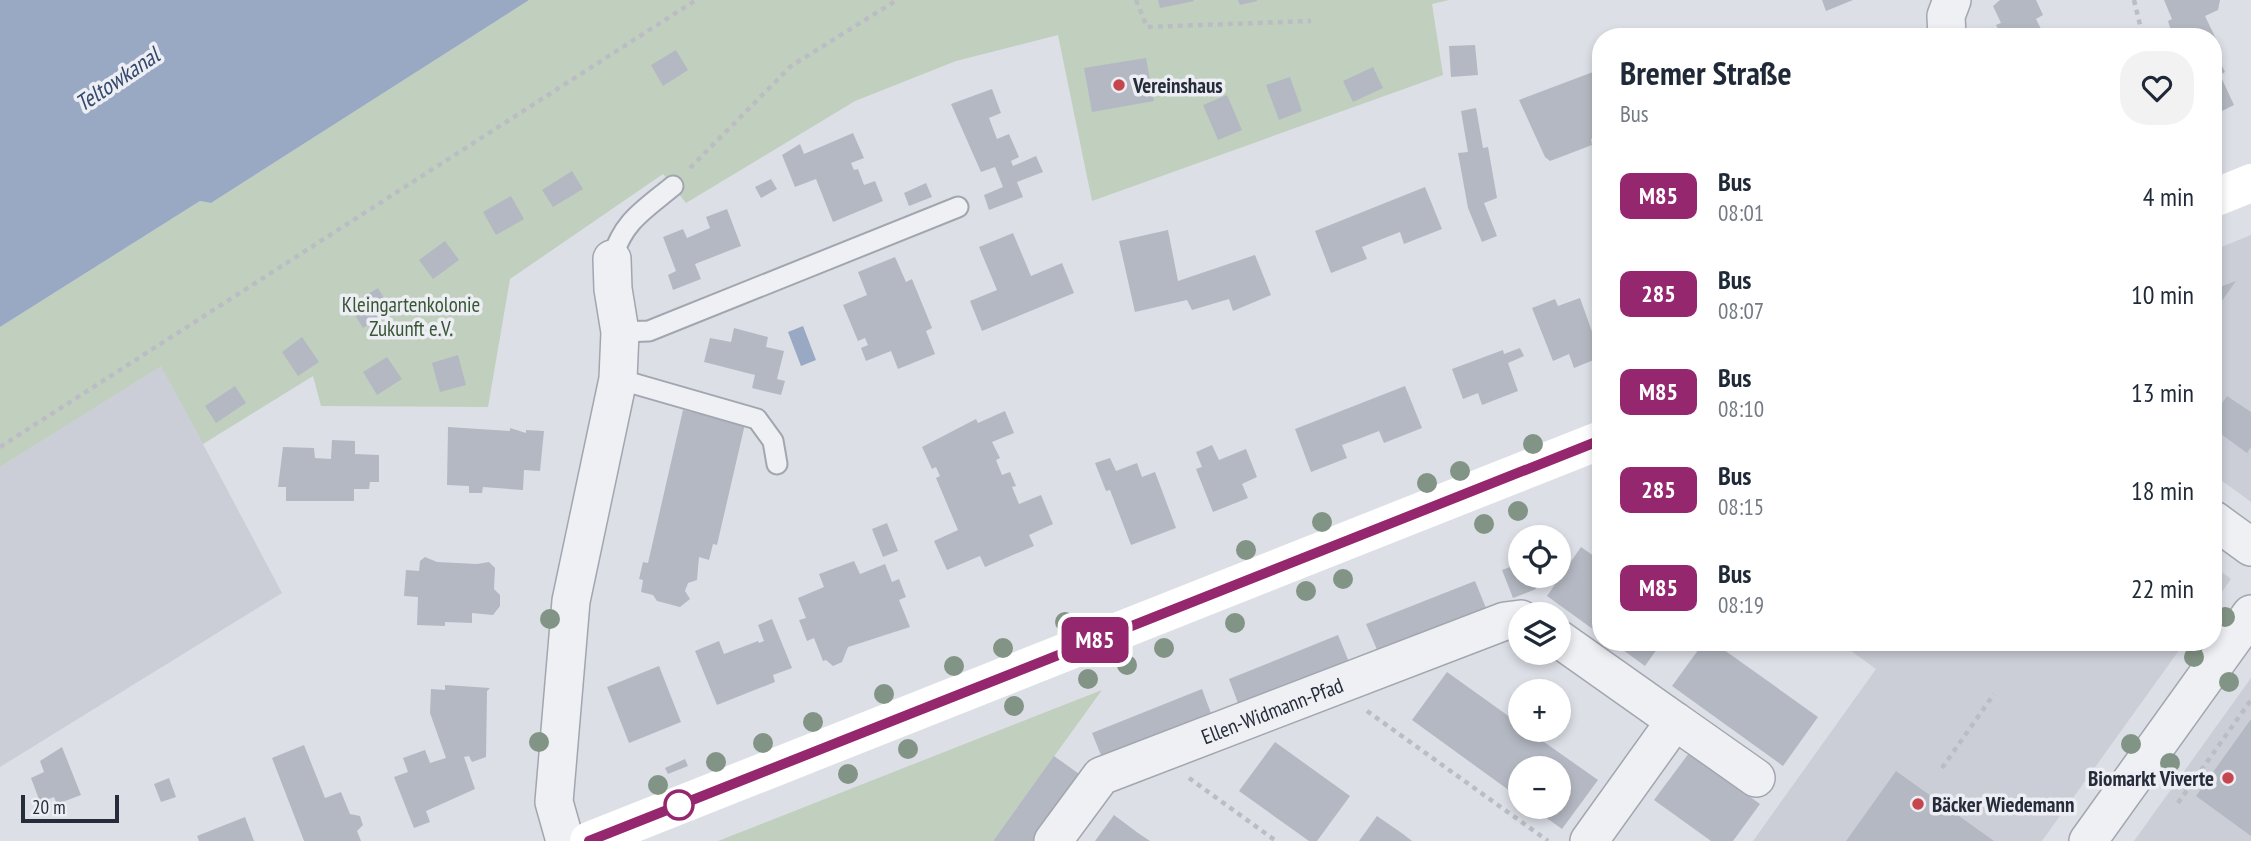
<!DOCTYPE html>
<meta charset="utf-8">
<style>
body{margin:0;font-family:"PT Sans Narrow",sans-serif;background:#f2f2f3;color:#1f2937;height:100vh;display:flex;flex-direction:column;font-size:26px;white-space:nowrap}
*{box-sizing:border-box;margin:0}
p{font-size:23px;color:#747a83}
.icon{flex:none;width:38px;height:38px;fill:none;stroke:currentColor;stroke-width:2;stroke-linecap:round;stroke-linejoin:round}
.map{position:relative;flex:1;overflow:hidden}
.details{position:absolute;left:1592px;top:28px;width:630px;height:623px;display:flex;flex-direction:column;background:#fff;border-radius:28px;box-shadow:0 4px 10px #0003}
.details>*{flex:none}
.badge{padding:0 14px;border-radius:10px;font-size:24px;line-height:46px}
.buttons{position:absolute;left:1508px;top:525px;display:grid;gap:14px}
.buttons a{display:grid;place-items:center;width:63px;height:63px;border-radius:50%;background:#fff;box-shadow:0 4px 10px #0003;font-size:35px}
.scale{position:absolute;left:21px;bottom:18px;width:98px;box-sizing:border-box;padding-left:7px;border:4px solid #272c3b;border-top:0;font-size:19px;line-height:24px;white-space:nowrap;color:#272c3b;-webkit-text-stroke:5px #eceef3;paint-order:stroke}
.map>.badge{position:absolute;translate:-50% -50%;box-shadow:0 0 0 4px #fff}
.round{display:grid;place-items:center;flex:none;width:74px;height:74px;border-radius:28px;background:#f2f2f3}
.head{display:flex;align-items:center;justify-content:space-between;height:119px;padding:0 28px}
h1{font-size:33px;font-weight:600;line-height:52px}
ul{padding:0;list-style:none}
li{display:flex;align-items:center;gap:21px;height:98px;padding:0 28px}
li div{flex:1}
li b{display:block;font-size:26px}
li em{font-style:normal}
li .badge{min-width:77px;font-weight:700;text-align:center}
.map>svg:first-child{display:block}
.built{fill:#cbced7}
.green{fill:#c1cfbe}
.water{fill:#99a9c4}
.building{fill:#b4b8c2}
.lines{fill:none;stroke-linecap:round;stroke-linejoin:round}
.service-casing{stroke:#a2a6af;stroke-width:23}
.minor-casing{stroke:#a2a6af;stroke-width:40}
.path{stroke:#bbbdc4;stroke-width:4.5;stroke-dasharray:5 5;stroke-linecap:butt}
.service{stroke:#eff0f4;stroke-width:19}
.minor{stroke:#eff0f4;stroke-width:37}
.secondary{stroke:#fff;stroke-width:38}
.tree{fill:#829485}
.line-casing{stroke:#fff;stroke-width:16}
.line{stroke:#95276e;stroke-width:10}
.poi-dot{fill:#c5474d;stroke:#eceef3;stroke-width:2.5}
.stop-dot{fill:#fff;stroke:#95276e;stroke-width:3.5}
.labels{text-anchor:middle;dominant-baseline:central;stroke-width:7;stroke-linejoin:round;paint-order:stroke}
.poi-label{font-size:21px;font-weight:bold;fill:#272c3b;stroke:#eceef3;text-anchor:start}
.park-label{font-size:21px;fill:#385635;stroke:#eceef3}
.street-label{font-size:21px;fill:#272c3b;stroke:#eceef3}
.water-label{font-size:23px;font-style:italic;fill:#34476c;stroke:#eceef3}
</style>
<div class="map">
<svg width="2251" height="841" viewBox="0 0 2251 841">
<rect width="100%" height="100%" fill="#dcdfe6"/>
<path class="built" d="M 2251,235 L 2251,502 L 2214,475 L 2214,250 Z
M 161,365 L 282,593 L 0,767 L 0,467 Z
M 2214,566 L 2231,579 L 2214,603 Z
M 1839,642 L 2185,642 L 2042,841 L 1753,841 L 1876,669 Z
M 2251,678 L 2251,841 L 2134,841 Z"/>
<path class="green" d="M 529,0 L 1449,0 L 1432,4 L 1443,75 L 1092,201 L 1058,35 L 956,61 L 855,101 L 686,203 L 663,174 L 510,279 L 488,407 L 321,406 L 313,376 L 203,444 L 161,366 L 0,467 L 0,327 L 200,201 L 211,203 Z
M 1102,690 L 993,841 L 718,841 Z"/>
<path class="water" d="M 0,0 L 529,0 L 211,203 L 200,201 L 0,327 Z
M 803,326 L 816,360 L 801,366 L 788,332 Z"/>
<path class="building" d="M 1158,0 L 1193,0 L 1194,1 L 1160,8 Z
M 1238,0 L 1257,0 L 1257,1 L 1240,5 Z
M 1822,0 L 1853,0 L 1826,11 Z
M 2000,0 L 2036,0 L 2043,15 L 2036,19 L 2045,37 L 2002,37 L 1996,25 L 2001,23 L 1993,6 Z
M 2164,0 L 2220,0 L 2218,10 L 2205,16 L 2218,43 L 2214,44 L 2214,37 L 2173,37 L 2168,21 L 2172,19 Z
M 1475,45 L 1478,75 L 1451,77 L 1449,46 Z
M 2214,49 L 2225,72 L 2220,75 L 2234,105 L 2214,115 Z
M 676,50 L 688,70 L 663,86 L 651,65 Z
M 1146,58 L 1154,101 L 1092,112 L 1084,68 Z
M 1373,67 L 1383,88 L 1353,102 L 1343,81 Z
M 1601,69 L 1601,135 L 1591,139 L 1592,145 L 1550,161 L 1545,157 L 1519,100 Z
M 1290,77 L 1302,111 L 1279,120 L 1266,85 Z
M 992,89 L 1001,113 L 989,118 L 997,139 L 1009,134 L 1019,157 L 1011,161 L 1013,166 L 1036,156 L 1043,172 L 1017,182 L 1023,197 L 989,210 L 984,195 L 1003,187 L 995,167 L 981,172 L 951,104 Z
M 1227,95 L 1242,130 L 1218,140 L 1203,105 Z
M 1476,108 L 1483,148 L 1488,147 L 1497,198 L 1484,203 L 1497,236 L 1482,242 L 1468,208 L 1458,153 L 1468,152 L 1461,111 Z
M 853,133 L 864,158 L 851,163 L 854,170 L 858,169 L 864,185 L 875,181 L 883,201 L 833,222 L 816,179 L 795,187 L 782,155 L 800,144 L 804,154 Z
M 572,171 L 583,189 L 553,207 L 542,190 Z
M 771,179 L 777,189 L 761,198 L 755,187 Z
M 926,183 L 932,197 L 909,206 L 904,193 Z
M 1425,187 L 1442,229 L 1404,244 L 1400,232 L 1382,239 L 1362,247 L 1367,259 L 1331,273 L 1315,231 Z
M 511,196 L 524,219 L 496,235 L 483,212 Z
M 727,209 L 741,246 L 695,264 L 701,279 L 673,290 L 668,275 L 676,271 L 663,237 L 683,229 L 687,238 L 710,228 L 706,217 Z
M 1168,230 L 1178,281 L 1255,255 L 1271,295 L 1233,311 L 1229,299 L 1192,310 L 1187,300 L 1135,312 L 1119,241 Z
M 1013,233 L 1031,276 L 1062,263 L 1074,293 L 982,331 L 970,301 L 997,290 L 979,247 Z
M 445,241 L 459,260 L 433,279 L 419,260 Z
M 895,257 L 906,282 L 912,279 L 932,328 L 926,331 L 935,354 L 898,369 L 891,351 L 866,361 L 861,348 L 868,345 L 865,338 L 858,341 L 843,305 L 867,295 L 858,272 Z
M 2236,281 L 2214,312 L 2214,289 Z
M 378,288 L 391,310 L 363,328 L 349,306 Z
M 1580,298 L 1601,357 L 1574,368 L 1569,354 L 1553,361 L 1532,308 L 1555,299 L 1558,306 Z
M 734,328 L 768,337 L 766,347 L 784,351 L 777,379 L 785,381 L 781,395 L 752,388 L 755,375 L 704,362 L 710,338 L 731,342 Z
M 302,337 L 319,362 L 298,376 L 282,352 Z
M 1520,348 L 1524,356 L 1508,363 L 1518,391 L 1482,405 L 1478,393 L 1463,399 L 1452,369 L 1503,350 L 1504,354 Z
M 458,355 L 466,385 L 440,392 L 432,363 Z
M 387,357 L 402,379 L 377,395 L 363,372 Z
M 235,386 L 246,403 L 216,423 L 205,406 Z
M 1405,386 L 1422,428 L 1384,443 L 1379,431 L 1361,438 L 1342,445 L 1347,458 L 1311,472 L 1295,429 Z
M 2227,396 L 2251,412 L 2251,447 L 2247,453 L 2214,429 L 2214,415 Z
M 683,410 L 745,424 L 717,545 L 713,544 L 709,560 L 699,557 L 697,580 L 688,583 L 685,591 L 690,599 L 680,607 L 657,601 L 653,595 L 641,592 L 643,580 L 639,579 L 643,562 L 648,563 Z
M 1005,411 L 1014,433 L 992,442 L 1000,458 L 996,460 L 1002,475 L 1010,472 L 1016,486 L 1012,487 L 1019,504 L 1041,495 L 1053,524 L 1029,535 L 1034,546 L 985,567 L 980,556 L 947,570 L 934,541 L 958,530 L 936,478 L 940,476 L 936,467 L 932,469 L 922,447 L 976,419 L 978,423 Z
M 448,427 L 510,431 L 510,428 L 526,433 L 526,430 L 544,431 L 540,471 L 524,470 L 523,490 L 483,487 L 482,493 L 469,493 L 469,486 L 447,485 Z
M 332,440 L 355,441 L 355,454 L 379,455 L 379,482 L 370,482 L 369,489 L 354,489 L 354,501 L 286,501 L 286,487 L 278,487 L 283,447 L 314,448 L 315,458 L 331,459 Z
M 1212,445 L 1219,460 L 1246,449 L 1257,477 L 1242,484 L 1248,498 L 1213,512 L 1196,469 L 1202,467 L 1196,452 Z
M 1110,458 L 1116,471 L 1137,463 L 1142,477 L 1155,472 L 1176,528 L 1131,545 L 1110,490 L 1106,491 L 1095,463 Z
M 887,523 L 898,551 L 883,557 L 872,529 Z
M 1581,547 L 1601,561 L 1601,635 L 1547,596 Z
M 425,557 L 437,562 L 477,564 L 489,562 L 495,568 L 494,589 L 500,595 L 500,606 L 493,615 L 472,613 L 472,623 L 445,622 L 445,626 L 417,625 L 418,597 L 404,596 L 406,570 L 419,571 L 420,561 Z
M 854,561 L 860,574 L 885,564 L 892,582 L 899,579 L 906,597 L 899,600 L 910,627 L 848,647 L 842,662 L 833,666 L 826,660 L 823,661 L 814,638 L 807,641 L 799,620 L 806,618 L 798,598 L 824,587 L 819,574 Z
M 1521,563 L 1521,576 L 1530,576 L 1536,589 L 1513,598 L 1502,570 Z
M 1475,581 L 1486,608 L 1378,652 L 1366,624 Z
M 772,619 L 792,668 L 773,675 L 775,682 L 717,705 L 695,651 L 719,641 L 724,654 L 758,641 L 759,643 L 764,641 L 758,625 Z
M 1338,635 L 1349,662 L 1239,706 L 1229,679 Z
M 1612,642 L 1662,642 L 1645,666 Z
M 1704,642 L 1713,642 L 1818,717 L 1783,766 L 1672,686 Z
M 659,666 L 681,722 L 629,743 L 607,687 Z
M 1447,672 L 1521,725 L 1521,730 L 1527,730 L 1598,780 L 1562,829 L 1531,807 L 1559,807 L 1559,768 L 1521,768 L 1521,799 L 1412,720 Z
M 445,685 L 490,688 L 487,691 L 486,757 L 472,762 L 469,756 L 464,757 L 475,789 L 426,811 L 430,822 L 414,828 L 394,777 L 408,772 L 403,758 L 425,750 L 430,763 L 446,758 L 430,713 L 431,689 L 445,690 Z
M 1202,689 L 1212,716 L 1103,760 L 1092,733 Z
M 2251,719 L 2251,836 L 2196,796 Z
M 1275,742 L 1350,796 L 1317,841 L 1309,841 L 1239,791 Z
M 304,745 L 325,798 L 341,792 L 350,814 L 360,816 L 363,825 L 357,831 L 361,841 L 304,841 L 272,758 Z
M 62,747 L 81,795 L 57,804 L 54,797 L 40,802 L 31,778 L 44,772 L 40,761 Z
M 1689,753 L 1760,804 L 1733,841 L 1711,841 L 1654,800 Z
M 1054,756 L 1082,776 L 1035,841 L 993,841 Z
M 685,759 L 688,766 L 668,774 L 665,768 Z
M 1896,771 L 1994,841 L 1846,841 Z
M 169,778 L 176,797 L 161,802 L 154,784 Z
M 1114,815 L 1138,833 L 1150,841 L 1095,841 Z
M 1377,816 L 1403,834 L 1412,841 L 1359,841 Z
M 245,817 L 254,841 L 199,841 L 197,836 Z"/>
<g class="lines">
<g class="service-casing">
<path id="service" d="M 612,259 C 623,221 644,210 673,186
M 620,332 L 649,331 L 958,207
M 618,379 L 757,419 L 773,441 L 777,464"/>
</g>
<g class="minor-casing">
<g id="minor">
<path d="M 1947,37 L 1946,16 L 1952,0"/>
<path d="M 2214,520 L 2251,547"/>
<path d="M 1559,639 L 1675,721"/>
<path d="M 565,841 L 554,802 L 571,601 L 618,379 L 620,332 L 613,289 L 612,259"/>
<path id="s1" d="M 1053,841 L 1101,776 L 1505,621 L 1521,619"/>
<path d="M 1589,841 L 1675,721 L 1756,778"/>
<path d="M 2088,841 L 2251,614"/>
</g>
</g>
<path class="path" d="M 1136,0 L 1147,27 L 1311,21
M 2134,0 L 2143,37
M 690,168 L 791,66 L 897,0
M 0,447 L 696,0
M 1367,711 L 1548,841
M 1942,768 L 1994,694
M 1189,778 L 1276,841
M 2178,803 L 2251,700"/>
<use href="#service" class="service"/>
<use href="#minor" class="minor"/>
<path class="secondary" d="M 2214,198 L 2251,183
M 589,841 L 1601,440"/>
</g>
<g class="tree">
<circle cx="1533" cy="444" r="10"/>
<circle cx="1460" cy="471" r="10"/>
<circle cx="1427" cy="483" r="10"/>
<circle cx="1518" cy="511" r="10"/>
<circle cx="1322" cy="522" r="10"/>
<circle cx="1484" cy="524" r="10"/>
<circle cx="1246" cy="550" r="10"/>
<circle cx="1343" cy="579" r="10"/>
<circle cx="1306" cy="591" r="10"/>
<circle cx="2225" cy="617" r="10"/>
<circle cx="550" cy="619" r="10"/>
<circle cx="1065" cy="622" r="10"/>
<circle cx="1235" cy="623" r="10"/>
<circle cx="1003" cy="648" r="10"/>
<circle cx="1164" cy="648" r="10"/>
<circle cx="2194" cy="657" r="10"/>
<circle cx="1127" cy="665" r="10"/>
<circle cx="954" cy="666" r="10"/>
<circle cx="1088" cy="679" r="10"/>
<circle cx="2229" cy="682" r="10"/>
<circle cx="884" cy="694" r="10"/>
<circle cx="1014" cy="706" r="10"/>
<circle cx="813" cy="722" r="10"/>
<circle cx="539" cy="742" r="10"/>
<circle cx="763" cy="743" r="10"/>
<circle cx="2131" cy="744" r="10"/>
<circle cx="908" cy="749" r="10"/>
<circle cx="716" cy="762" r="10"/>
<circle cx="2170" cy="763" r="10"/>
<circle cx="848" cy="774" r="10"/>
<circle cx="658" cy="785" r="10"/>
</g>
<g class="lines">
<g class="line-casing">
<path id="line" d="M 589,841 L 1601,440"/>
</g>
<use href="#line" class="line"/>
</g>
<g class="poi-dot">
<circle cx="1119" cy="85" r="7"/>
<circle cx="2228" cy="778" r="7"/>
<circle cx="1918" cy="804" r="7"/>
</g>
<circle class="stop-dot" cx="679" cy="805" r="14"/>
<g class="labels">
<g class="poi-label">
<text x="1133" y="85">Vereinshaus</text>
<text x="2214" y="778" text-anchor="end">Biomarkt Viverte</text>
<text x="1932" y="804">Bäcker Wiedemann</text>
</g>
<g class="park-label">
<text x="411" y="304">Kleingartenkolonie<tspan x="411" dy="24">Zukunft e.V.</tspan></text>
</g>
<g class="street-label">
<text stroke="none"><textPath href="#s1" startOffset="264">Ellen-Widmann-Pfad</textPath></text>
</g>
<g class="water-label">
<text transform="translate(117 79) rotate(-34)">Teltowkanal</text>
</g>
</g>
</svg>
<div class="buttons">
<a><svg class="icon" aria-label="locate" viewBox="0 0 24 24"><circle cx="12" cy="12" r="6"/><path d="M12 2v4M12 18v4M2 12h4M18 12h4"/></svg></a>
<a><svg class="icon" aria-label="layers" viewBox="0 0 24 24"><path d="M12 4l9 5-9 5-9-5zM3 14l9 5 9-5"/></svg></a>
<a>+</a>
<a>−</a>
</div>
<div class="scale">20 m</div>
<b class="badge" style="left:1095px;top:640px;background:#95276e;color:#fff">M85</b>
<section class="details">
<div class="head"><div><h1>Bremer Straße</h1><p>Bus</p></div><a class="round"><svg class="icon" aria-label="heart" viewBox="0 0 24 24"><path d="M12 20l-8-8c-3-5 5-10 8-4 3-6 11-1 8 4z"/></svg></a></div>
<ul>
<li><span class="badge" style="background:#95276e;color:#fff">M85</span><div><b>Bus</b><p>08:01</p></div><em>4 min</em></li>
<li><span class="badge" style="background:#95276e;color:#fff">285</span><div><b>Bus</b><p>08:07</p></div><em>10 min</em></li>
<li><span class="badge" style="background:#95276e;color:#fff">M85</span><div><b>Bus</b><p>08:10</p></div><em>13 min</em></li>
<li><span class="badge" style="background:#95276e;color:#fff">285</span><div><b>Bus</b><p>08:15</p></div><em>18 min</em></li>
<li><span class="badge" style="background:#95276e;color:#fff">M85</span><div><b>Bus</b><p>08:19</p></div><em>22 min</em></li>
</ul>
</section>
</div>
